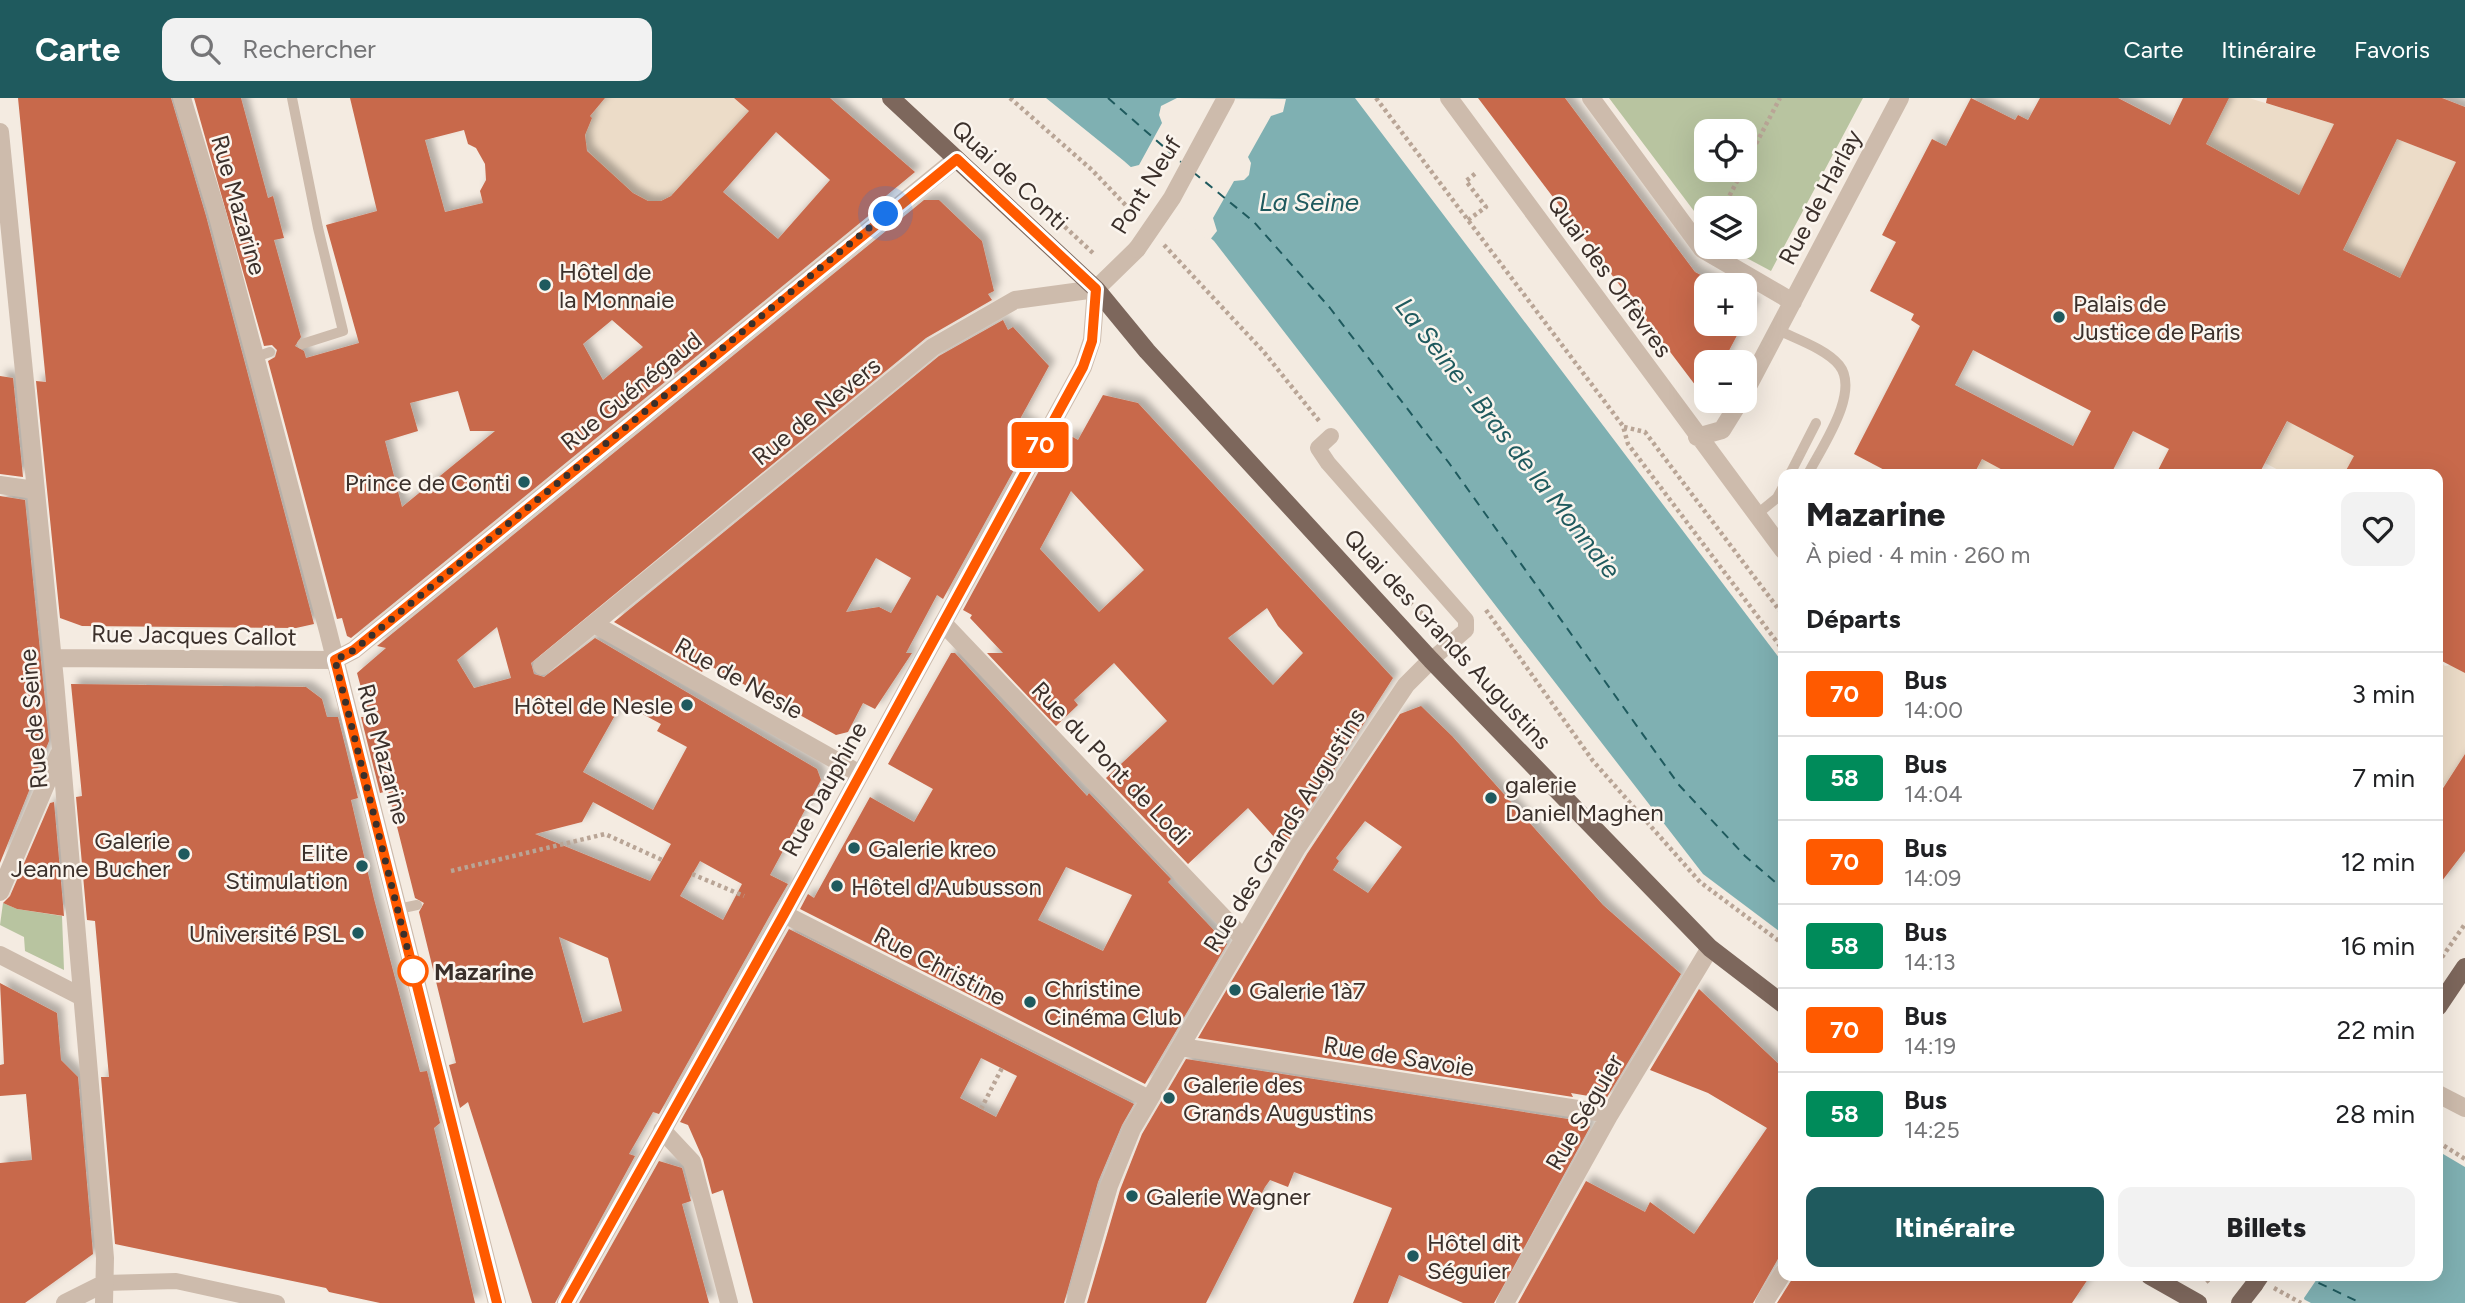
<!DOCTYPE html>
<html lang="fr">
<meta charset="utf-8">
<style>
body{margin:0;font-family:Figtree,sans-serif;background:#f2f2f2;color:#202124;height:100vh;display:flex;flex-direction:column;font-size:26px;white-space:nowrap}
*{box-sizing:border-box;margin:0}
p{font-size:23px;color:#757577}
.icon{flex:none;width:38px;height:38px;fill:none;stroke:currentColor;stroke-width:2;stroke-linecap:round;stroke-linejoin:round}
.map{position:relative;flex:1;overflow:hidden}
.side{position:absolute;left:1778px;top:371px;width:665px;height:812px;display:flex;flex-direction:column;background:#fff;border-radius:14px;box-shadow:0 7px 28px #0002}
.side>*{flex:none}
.badge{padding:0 14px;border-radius:5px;font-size:24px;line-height:46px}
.buttons{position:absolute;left:1694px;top:21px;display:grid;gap:14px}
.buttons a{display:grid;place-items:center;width:63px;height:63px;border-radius:14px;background:#fff;box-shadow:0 7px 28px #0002;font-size:35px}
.you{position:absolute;width:35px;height:35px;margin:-18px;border:5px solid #fff;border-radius:50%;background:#1a73e8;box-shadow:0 0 0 10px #1a73e833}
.map>.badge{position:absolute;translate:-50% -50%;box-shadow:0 0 0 4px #fff}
h2{padding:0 28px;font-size:26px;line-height:63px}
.round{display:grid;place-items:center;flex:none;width:74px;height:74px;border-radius:14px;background:#f2f2f2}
.summary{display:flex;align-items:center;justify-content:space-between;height:119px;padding:0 28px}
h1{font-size:33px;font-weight:800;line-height:52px}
.primary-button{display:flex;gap:14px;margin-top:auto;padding:14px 28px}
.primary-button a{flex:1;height:80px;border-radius:14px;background:#1f5a5e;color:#fff;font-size:28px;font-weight:800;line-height:80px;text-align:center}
.primary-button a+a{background:#f2f2f2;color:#202124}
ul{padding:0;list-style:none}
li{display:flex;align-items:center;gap:21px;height:84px;padding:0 28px;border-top:2px solid #e0e0e0}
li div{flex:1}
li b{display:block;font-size:26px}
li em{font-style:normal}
li .badge{min-width:77px;font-weight:700;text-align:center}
header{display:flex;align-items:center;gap:42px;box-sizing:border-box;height:98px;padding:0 35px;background:#1f5a5e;color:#fff}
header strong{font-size:33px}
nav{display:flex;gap:38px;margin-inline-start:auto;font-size:24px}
.search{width:490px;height:63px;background:#f2f2f2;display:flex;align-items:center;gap:18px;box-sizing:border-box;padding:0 24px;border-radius:14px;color:#757577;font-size:26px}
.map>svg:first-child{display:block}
.green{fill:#b8c4a0;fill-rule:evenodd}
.plaza{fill:#ecdcc8}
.water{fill:#7fb0b2}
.pier{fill:#f4ebe1}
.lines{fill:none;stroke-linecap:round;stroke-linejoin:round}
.ferry{stroke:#1f5a5e;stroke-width:2;stroke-dasharray:9 7;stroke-linecap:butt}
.building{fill:#c8694b;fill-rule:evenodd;filter:url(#shadow)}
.path{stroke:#b9a596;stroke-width:4.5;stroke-dasharray:3.5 3.5;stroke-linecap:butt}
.service{stroke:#cdbbac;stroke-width:10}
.pedestrian{stroke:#cdbbac;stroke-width:16}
.minor{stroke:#cdbbac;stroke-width:18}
.tertiary{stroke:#cdbbac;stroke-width:18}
.primary{stroke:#7d675c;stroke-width:18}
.tertiary-bridge{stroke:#cdbbac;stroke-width:18}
.primary-bridge{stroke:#7d675c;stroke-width:18}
.line-casing{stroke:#fff;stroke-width:16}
.line{stroke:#ff5a00;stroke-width:10}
.walk{stroke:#3b302b;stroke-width:7;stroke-dasharray:0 12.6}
.poi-dot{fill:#1f5a5e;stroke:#fbf5ee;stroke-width:2.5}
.stop-dot{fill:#fff;stroke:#ff5a00;stroke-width:3.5}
.labels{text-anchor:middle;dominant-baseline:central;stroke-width:5;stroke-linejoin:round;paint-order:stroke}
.street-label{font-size:24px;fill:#3b302b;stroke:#fbf5ee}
.poi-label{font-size:24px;fill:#3b302b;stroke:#fbf5ee;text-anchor:start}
.stop-label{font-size:24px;font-weight:bold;fill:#3b302b;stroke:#fbf5ee;text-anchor:start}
.water-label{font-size:26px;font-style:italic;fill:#1f5a5e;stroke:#fbf5ee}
</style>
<header>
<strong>Carte</strong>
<div class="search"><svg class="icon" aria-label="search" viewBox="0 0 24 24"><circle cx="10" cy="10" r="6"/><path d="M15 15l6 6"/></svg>Rechercher</div>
<nav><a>Carte</a><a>Itinéraire</a><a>Favoris</a></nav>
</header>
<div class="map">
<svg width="2465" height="1205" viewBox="0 0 2465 1205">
<defs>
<filter id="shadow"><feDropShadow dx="6" dy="-6" stdDeviation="3.5" flood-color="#0004"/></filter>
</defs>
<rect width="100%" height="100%" fill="#f4ebe1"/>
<path class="green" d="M 1609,0 L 1863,0 L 1771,173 L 1726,149 L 1745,149 L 1745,110 L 1706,110 L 1706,129 ZM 1706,33 L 1745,33 L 1745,72 L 1706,72 Z
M 3,805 L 17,811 L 62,818 L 64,872 L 25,853 L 24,839 L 0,827 Z"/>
<path class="plaza" d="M 605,0 L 734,0 L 749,13 L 678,94 L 661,103 L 648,103 L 633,95 L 595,62 L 586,49 L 585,33 L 592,20 L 590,18 Z
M 2229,0 L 2249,0 L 2334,26 L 2272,153 L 2206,46 Z
M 2397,41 L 2456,64 L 2400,180 L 2343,152 Z
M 2322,259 L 2429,300 L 2391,376 L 2286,376 L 2265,365 Z
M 1982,361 L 2010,376 L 1974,376 Z
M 2438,561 L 2445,568 L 2450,567 L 2454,562 L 2465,567 L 2465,656 L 2444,688 L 2438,685 Z"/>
<path class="water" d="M 1046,0 L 1355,0 L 1783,565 L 1783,836 L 1703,776 L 1214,143 L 1124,63 Z
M 2438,1053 L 2465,1069 L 2465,1205 L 2311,1205 L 2259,1178 L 2438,1178 Z"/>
<path class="pier" d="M 1177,0 L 1286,1 L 1283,14 L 1271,18 L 1248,59 L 1251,65 L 1249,77 L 1244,82 L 1234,83 L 1213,120 L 1217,133 L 1209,143 L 1127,70 L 1139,67 L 1162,25 L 1159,17 L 1161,8 Z
M 2256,1178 L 2319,1178 L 2304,1200 L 2305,1205 L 2302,1205 Z"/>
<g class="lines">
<path class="ferry" d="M 1108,0 L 1181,64
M 1193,74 L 1254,124 L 1330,210 L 1449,365 L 1679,687 L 1745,758 L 1783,791
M 2304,1178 L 2361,1205"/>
</g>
<path class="building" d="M 18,0 L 171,0 L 206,118 L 314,526 L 296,530 L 82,528 L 60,520 L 36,283 L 46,284 Z
M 194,0 L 241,0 L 268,100 L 273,98 L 284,140 L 274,142 L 301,239 L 295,248 L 304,253 L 306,260 L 359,245 L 326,127 L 377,113 L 350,0 L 605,0 L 590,18 L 592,20 L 585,37 L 587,53 L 633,95 L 648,103 L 661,103 L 671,98 L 749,13 L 734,0 L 830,0 L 915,74 L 881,102 L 888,102 L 351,540 L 347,538 L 342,520 L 337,521 L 268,263 L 275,259 L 277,252 L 272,247 L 264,248 ZM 464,32 L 468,46 L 476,50 L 485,66 L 486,82 L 480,93 L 483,105 L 445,114 L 425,42 ZM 776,34 L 830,82 L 778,141 L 723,94 ZM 612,222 L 643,249 L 603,282 L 583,246 ZM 458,293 L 470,333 L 495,333 L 402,409 L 385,343 L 418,333 L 410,305 Z
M 1478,0 L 1565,0 L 1695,174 L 1720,187 L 1706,187 L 1706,226 L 1743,226 L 1723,264 L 1706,264 L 1705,300 Z
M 1971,0 L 2015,22 L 2018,17 L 2028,22 L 2040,0 L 2118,0 L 2170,27 L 2183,0 L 2229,0 L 2206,46 L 2299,97 L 2334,26 L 2266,5 L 2267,0 L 2442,0 L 2465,9 L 2465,575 L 2438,561 L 2438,376 L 2344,376 L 2354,358 L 2287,323 L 2259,376 L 2156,376 L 2169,351 L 2133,333 L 2111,376 L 2010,376 L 1982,361 L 1974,376 L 1892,376 L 1854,356 L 1920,228 L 1911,222 L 1914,216 L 1870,193 L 1896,144 L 1882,137 L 1932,41 L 1946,48 ZM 2397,41 L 2456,64 L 2400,180 L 2343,152 ZM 1973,252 L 2091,313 L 2073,348 L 1955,287 Z
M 924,102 L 939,102 L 982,143 L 994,193 L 988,196 L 992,202 L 926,240 L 531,565 L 534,576 L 544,579 L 595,540 L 817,671 L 821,682 L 770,777 L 788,786 L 774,810 L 659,1016 L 653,1014 L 629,1056 L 635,1058 L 555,1205 L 532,1205 L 468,1004 L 460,1010 L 449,967 L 456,965 L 419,814 L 424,805 L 415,800 L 388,693 L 380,695 L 361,619 L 369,619 L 357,575 L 386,550 L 377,548 ZM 497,529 L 511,580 L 474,590 L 457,562 ZM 622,605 L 661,626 L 657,633 L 687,649 L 653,712 L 583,674 ZM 593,704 L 671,746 L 650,783 L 535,736 L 582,724 ZM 700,763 L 742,786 L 723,822 L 680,798 ZM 559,839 L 608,860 L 622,913 L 583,925 Z
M 1745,201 L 1754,206 L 1745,223 Z
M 1003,222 L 1008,232 L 1013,229 L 1049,268 L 1020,321 L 1037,330 L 943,501 L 937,497 L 906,555 L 912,555 L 875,611 L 863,605 L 848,634 L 836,637 L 707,566 L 702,574 L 614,524 L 939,258 ZM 876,460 L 911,480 L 891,515 L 879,509 L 846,514 Z
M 0,278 L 13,280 L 23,379 L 0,376 Z
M 1103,297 L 1138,305 L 1393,580 L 1284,750 L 1248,710 L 1188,766 L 1106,680 L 1167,623 L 1114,565 L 1074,602 L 1078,607 L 1056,628 L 987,555 L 1003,555 L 970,520 L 972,517 L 963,512 L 1057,340 L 1065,344 L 1069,337 L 1078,342 ZM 1071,393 L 1144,472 L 1099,514 L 1040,451 ZM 1267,510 L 1278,528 L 1303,555 L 1273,587 L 1228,540 Z
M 0,398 L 25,402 L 49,643 L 0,765 Z
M 951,555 L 955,555 L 1087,698 L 1089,695 L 1171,781 L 1168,784 L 1227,846 L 1145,986 L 800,811 L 808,796 L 814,800 L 870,699 L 914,724 L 933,691 L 888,666 ZM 1066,769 L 1132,797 L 1103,853 L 1038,822 Z
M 71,586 L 306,589 L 322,601 L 327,619 L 338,619 L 358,700 L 351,702 L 374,801 L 420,974 L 427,973 L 440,1025 L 434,1030 L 475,1205 L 380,1205 L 329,1194 L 326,1190 L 115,1146 L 101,979 L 109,979 L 95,823 L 87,822 L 76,699 L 82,698 Z
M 1421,608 L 1452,638 L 1603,807 L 1681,876 L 1606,1001 L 1571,995 L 1573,999 L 1198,940 L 1307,756 L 1400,616 ZM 1365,723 L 1402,749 L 1368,795 L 1333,772 L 1339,763 L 1336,760 Z
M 2465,656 L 2465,753 L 2438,788 L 2438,698 Z
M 54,704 L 64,818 L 17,811 L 3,805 L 10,798 L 50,705 Z
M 789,831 L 1134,1006 L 1122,1027 L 1098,1084 L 1064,1205 L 753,1205 L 723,1092 L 712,1096 L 703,1061 L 688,1027 L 680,1024 ZM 981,960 L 1017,978 L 996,1019 L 960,1000 Z
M 0,885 L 57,915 L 61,962 L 78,979 L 93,1156 L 25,1205 L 0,1205 L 0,1065 L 32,1062 L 26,996 L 0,998 L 0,967 L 4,966 Z
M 1699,891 L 1783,970 L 1783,1152 L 1753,1205 L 1518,1205 L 1586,1083 L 1645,1114 L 1650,1104 L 1694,1136 L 1767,1030 L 1708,995 L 1650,972 Z
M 1186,961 L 1587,1024 L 1590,1029 L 1494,1205 L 1463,1205 L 1399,1177 L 1388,1205 L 1353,1205 L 1392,1110 L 1294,1074 L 1288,1089 L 1270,1082 L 1265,1089 L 1206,1205 L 1087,1205 L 1120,1092 L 1142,1036 Z
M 659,1063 L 682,1070 L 691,1103 L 682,1106 L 709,1205 L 579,1205 Z
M 1794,1178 L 2090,1178 L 2072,1205 L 1777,1205 Z"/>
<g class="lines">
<path class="path" d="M 1010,0 L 1092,72 L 1136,118
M 1376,0 L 1623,328 L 1628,346 L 1783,552
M 1745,59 L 1748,61 L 1780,0
M 1034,100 L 1094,156
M 1723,110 L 1743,72
M 1468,122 L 1486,109 L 1466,83 L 1476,75
M 1164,147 L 1263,253 L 1320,324
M 1624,329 L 1645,334 L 1783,517
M 1410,504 L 1439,532
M 1486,512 L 1593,663 L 1700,784 L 1783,846
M 451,773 L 605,736 L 662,762
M 692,776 L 744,798
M 2438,865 L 2465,826
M 981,1011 L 1002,970
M 2438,1044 L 2465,1061
M 2206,1184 L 2213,1178
M 2274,1190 L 2301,1205"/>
<path class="service" d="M 292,0 L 318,130 L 343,233 L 302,246
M 1778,232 C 1796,241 1826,251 1839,267 C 1861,294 1821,350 1808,376
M 256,259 L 270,254
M 1790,376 L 1816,325
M 1756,417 L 1777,400 L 1783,389
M 398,811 L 417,807"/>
<path class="pedestrian" d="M 1331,338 L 1318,350 L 1328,365 L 1466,522 L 1466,532 L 1431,562
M 105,1185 L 176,1183 L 277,1205"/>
<path class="minor" d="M 182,0 L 217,115 L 328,533 L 497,1205
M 1449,0 L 1783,452
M 1591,0 L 1702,151 L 1793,204
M 0,34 L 55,583 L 105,1160 L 104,1205
M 1745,294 L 1900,0
M 1697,339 L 1722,332 L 1740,303
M 0,387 L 35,392
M 943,525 L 1243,840
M 594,526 L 860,676
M 53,560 L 335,562 L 354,552 L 956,61
M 542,568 L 933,249 L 1015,202 L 1096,191
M 0,794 L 59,656
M 784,816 L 1149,1001
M 0,857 L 82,899
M 1181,949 L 1610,1016
M 2438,996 L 2465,1010
M 662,1032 L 692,1064 L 729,1205
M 65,1205 L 105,1185
M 1075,1205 L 1109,1088 L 1132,1031 L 1297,750 L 1406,587 L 1431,562
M 1505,1205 L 1610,1016 L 1710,850
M 1764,1205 L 1783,1175"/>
<path class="tertiary" d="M 566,1205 L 784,816 L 1083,269 L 1092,242 L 1096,191 L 1137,151"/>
<path class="primary" d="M 891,0 L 1096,191 L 1147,253 L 1431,562 L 1710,850 L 1783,906
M 2438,909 L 2465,869
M 2150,1178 L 2198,1205
M 2240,1205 L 2254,1187"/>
<path class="tertiary-bridge" d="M 1137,151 L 1172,100 L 1226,0"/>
<path class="primary-bridge" d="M 2254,1187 L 2260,1178"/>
</g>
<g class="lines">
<g class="line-casing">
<path id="line" d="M 497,1205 L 335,562 L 354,552 L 957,61 L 1096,191 L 1092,243 L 1083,269 L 784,816 L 566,1205"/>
</g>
<use href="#line" class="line"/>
<path class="walk" d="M 413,873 L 335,562 L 354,552 L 886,116"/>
</g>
<g class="poi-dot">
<circle cx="545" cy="187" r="7"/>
<circle cx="2059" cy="219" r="7"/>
<circle cx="524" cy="384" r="7"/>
<circle cx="687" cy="607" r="7"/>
<circle cx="1491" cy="700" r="7"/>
<circle cx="854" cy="750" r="7"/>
<circle cx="184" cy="756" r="7"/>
<circle cx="362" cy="768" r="7"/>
<circle cx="837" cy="788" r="7"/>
<circle cx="358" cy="835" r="7"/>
<circle cx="1235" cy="892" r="7"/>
<circle cx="1030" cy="904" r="7"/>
<circle cx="1169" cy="1000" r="7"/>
<circle cx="1132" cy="1098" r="7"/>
<circle cx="1413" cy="1158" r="7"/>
</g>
<circle class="stop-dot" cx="413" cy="873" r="14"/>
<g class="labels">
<g class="street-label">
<text transform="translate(1010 77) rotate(43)">Quai de Conti</text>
<text transform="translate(1146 87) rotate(-58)">Pont Neuf</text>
<text transform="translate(1820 99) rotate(-62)">Rue de Harlay</text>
<text transform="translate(239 107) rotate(74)">Rue Mazarine</text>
<text transform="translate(1610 178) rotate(54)">Quai des Orfèvres</text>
<text transform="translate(631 293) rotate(-39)">Rue Guénégaud</text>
<text transform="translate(816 313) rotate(-39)">Rue de Nevers</text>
<text transform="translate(194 537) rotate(1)">Rue Jacques Callot</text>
<text transform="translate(1448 541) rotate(47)">Quai des Grands Augustins</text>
<text transform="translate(739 580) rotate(29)">Rue de Nesle</text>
<text transform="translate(33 621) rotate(-95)">Rue de Seine</text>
<text transform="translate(384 656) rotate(75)">Rue Mazarine</text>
<text transform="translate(1111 665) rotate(46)">Rue du Pont de Lodi</text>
<text transform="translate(824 691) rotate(-61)">Rue Dauphine</text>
<text transform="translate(1284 732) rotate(-58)">Rue des Grands Augustins</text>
<text transform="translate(940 868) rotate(27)">Rue Christine</text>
<text transform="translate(1399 958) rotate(9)">Rue de Savoie</text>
<text transform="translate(1584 1014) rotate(-60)">Rue Séguier</text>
</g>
<g class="poi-label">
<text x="559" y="173">Hôtel de<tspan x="559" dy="28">la Monnaie</tspan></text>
<text x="2073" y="205">Palais de<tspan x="2073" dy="28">Justice de Paris</tspan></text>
<text x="510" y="384" text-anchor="end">Prince de Conti</text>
<text x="673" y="607" text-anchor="end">Hôtel de Nesle</text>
<text x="1505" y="686">galerie<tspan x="1505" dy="28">Daniel Maghen</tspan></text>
<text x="170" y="742" text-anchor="end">Galerie<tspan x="170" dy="28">Jeanne Bucher</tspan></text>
<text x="868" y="750">Galerie kreo</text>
<text x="348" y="754" text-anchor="end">Elite<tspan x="348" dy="28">Stimulation</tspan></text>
<text x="851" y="788">Hôtel d'Aubusson</text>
<text x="344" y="835" text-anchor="end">Université PSL</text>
<text x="1044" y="890">Christine<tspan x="1044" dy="28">Cinéma Club</tspan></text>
<text x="1249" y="892">Galerie 1à7</text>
<text x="1183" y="986">Galerie des<tspan x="1183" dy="28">Grands Augustins</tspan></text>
<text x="1146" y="1098">Galerie Wagner</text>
<text x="1427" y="1144">Hôtel dit<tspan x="1427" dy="28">Séguier</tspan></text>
</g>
<g class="stop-label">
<text x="434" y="873">Mazarine</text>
</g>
<g class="water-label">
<text x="1309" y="104">La Seine</text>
<text transform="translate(1508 340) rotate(52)">La Seine - Bras de la Monnaie</text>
</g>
</g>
</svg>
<div class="buttons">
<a><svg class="icon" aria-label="locate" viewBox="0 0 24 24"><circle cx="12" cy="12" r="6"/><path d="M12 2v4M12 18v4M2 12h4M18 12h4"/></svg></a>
<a><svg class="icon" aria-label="layers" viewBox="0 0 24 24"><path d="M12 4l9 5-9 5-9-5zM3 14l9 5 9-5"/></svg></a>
<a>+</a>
<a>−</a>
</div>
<div class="you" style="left:886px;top:116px"></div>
<b class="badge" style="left:1040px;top:347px;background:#ff5a00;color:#fff">70</b>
<section class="side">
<div class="summary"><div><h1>Mazarine</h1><p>À pied · 4 min · 260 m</p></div><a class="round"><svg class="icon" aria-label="heart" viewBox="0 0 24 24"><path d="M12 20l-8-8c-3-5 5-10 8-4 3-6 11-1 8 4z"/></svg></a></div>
<h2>Départs</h2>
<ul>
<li><span class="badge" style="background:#ff5a00;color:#fff">70</span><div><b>Bus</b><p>14:00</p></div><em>3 min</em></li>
<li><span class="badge" style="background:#008b5a;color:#fff">58</span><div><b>Bus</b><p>14:04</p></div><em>7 min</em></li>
<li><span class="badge" style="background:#ff5a00;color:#fff">70</span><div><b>Bus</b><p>14:09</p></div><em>12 min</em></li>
<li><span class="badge" style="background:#008b5a;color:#fff">58</span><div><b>Bus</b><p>14:13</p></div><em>16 min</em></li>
<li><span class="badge" style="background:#ff5a00;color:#fff">70</span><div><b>Bus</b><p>14:19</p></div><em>22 min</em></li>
<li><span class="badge" style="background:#008b5a;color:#fff">58</span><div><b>Bus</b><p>14:25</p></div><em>28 min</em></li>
</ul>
<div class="primary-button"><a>Itinéraire</a><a>Billets</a></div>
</section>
</div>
